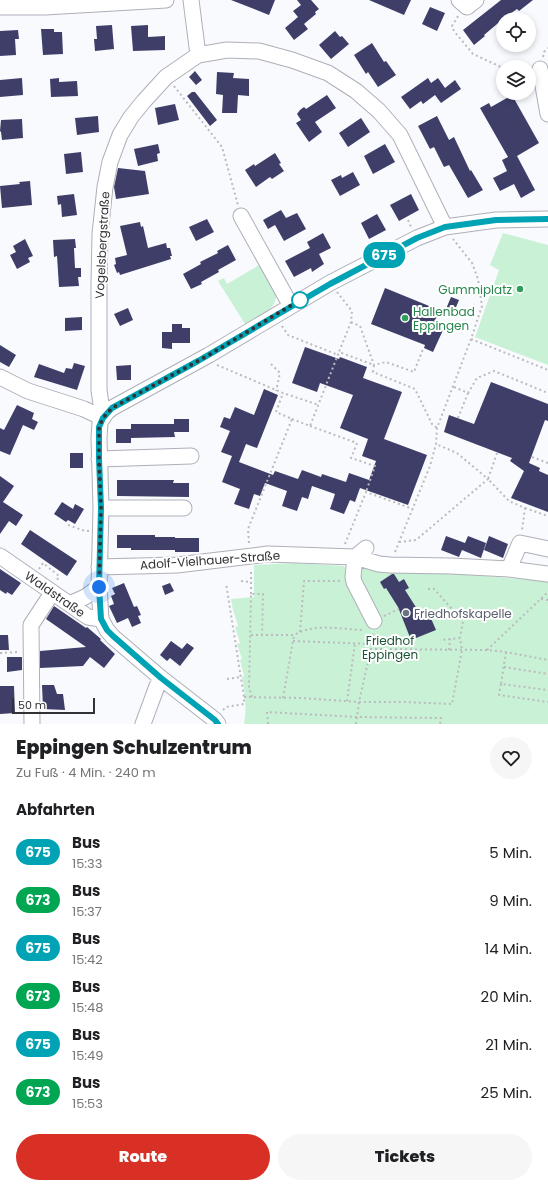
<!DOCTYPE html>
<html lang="de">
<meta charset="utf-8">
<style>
body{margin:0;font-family:Poppins,sans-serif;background:#f6f6f6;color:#202124;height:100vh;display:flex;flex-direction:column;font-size:15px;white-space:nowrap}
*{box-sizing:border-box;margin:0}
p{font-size:13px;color:#757577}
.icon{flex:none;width:22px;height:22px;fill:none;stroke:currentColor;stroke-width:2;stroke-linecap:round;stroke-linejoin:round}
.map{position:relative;height:724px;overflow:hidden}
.sheet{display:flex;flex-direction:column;background:#fff;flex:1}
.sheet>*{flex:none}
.badge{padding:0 8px;border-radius:13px;font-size:14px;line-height:26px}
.controls{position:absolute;left:496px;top:12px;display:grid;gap:8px}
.controls a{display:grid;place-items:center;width:40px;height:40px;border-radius:50%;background:#fff;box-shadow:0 2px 6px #0003;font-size:20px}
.scale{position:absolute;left:12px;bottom:10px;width:83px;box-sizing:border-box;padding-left:4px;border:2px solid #323236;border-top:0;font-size:11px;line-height:14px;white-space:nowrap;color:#323236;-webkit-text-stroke:3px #fff;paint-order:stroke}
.you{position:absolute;width:20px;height:20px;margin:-10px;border:3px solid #fff;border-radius:50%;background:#1a73e8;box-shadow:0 0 0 6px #1a73e833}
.map>.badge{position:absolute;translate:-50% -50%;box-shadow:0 0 0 2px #fff}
h2{padding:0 16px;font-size:15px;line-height:36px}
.round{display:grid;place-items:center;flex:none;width:42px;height:42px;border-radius:21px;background:#f6f6f6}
.overview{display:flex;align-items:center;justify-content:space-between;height:68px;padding:0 16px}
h1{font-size:19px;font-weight:800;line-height:30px}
.primary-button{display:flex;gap:8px;margin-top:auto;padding:8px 16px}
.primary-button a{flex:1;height:46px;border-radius:24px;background:#d93025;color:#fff;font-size:16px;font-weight:800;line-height:46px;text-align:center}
.primary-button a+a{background:#f6f6f6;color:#202124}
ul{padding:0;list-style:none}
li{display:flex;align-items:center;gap:12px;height:48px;padding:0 16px}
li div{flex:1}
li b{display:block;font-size:15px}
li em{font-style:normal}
li .badge{min-width:44px;font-weight:700;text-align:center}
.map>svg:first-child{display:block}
.green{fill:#c9f1d6}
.building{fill:#3f3e69}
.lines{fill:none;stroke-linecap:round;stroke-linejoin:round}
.minor-casing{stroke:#aeafb9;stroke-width:17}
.path{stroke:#bbbbbf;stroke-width:2;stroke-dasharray:2 3;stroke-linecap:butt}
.minor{stroke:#fff;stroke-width:15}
.line-casing{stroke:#fff;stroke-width:9}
.line{stroke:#00a3b4;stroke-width:6}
.walk{stroke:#323236;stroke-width:4;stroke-dasharray:0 7.2}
.leisure-dot{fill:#2e9e5b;stroke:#fff;stroke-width:1.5}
.stop-dot{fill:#fff;stroke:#00a3b4;stroke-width:2}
.worship-dot{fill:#6b7280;stroke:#fff;stroke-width:1.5}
.labels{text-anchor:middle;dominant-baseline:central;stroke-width:4;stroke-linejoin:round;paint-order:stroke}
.street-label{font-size:12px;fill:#323236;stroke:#fff}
.leisure-label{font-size:12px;fill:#27864d;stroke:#fff;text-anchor:end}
.worship-label{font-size:12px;fill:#5b616d;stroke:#fff;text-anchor:start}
.park-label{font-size:12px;fill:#1a5535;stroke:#fff}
</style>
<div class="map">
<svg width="548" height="724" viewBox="0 0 548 724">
<rect width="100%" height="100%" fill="#f9fafe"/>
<path class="green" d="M 503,233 L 548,245 L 548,365 L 475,337 L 499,270 L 490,265 Z
M 261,264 L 277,295 L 274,304 L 269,310 L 245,324 L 218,281 L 224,278 L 227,284 Z
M 294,563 L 344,566 L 350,577 L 356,577 L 363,567 L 548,581 L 548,724 L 244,724 C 247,706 245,695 242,677 L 244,676 L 240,660 L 242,659 L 237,644 L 240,643 L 235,627 L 238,626 L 233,610 L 231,599 L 254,597 L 254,565 Z"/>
<path class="building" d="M 231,0 L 275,0 L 269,15 Z
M 297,0 L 311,0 L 319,9 L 315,12 L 316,14 L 304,24 L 308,29 L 294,40 L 285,28 L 298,17 L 293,11 L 301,5 Z
M 369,0 L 411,0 L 404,15 Z
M 501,0 L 533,0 L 519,11 L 517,9 L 503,19 L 484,35 L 485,36 L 474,45 L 463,30 Z
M 430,7 L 445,13 L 437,31 L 422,24 Z
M 112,25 L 114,49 L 95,51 L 94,39 L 97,39 L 96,26 Z
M 148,25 L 148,37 L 165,36 L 165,50 L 133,51 L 131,26 Z
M 41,29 L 54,29 L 54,32 L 62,32 L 63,54 L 43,55 Z
M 18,30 L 19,39 L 15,39 L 16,55 L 0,56 L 0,31 Z
M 335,31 L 340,37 L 342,36 L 349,44 L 331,59 L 319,45 Z
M 372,43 L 384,62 L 386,61 L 396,75 L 378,87 L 368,72 L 366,74 L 354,55 Z
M 195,71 L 202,80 L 196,85 L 189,77 Z
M 217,72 L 234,73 L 233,78 L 249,79 L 249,96 L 238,95 L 237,113 L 222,113 L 223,95 L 216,94 Z
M 22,78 L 23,95 L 0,97 L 0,80 Z
M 59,78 L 59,82 L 77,81 L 78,96 L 51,97 L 50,79 Z
M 428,78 L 431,83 L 438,78 L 445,88 L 455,80 L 461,89 L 441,103 L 435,95 L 423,104 L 421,101 L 410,109 L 401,97 Z
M 192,92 L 195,92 L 217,120 L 210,126 L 187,96 Z
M 327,95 L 336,108 L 315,122 L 322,132 L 309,142 L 296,123 L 301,120 L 297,114 L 300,110 L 304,107 L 306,109 Z
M 512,95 L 539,143 L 517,156 L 535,190 L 521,198 L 514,184 L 500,191 L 493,178 L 507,171 L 502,160 L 508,157 L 480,108 L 489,103 L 491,107 Z
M 175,104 L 179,120 L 158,125 L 155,108 Z
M 98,116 L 99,132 L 77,135 L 75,118 Z
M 437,116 L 449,140 L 454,137 L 470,171 L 471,170 L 483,190 L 468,198 L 449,165 L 444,167 L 434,147 L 430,149 L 418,126 Z
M 361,118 L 370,132 L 348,147 L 339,133 Z
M 22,119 L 23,138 L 2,140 L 1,132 L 0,131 L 1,120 Z
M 158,144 L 160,153 L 157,154 L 158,161 L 138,166 L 134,149 Z
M 385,144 L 395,162 L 373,174 L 364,156 Z
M 81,152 L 83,172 L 66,174 L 64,154 Z
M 275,153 L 281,163 L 279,164 L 284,171 L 272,179 L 270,177 L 256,187 L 245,170 L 254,164 L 255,166 Z
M 118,168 L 145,171 L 149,194 L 116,199 L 114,187 Z
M 353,172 L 360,185 L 340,196 L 331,180 L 341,175 L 342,178 Z
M 30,181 L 32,205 L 2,208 L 0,186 L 20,184 L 19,182 Z
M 74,194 L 77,215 L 62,217 L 61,204 L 58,205 L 57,196 Z
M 411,194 L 419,210 L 399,221 L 390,205 Z
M 281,210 L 286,218 L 297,213 L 306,229 L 284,241 L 275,225 L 268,229 L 263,220 Z
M 377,214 L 386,230 L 369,239 L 361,223 Z
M 207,219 L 214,232 L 196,241 L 189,227 Z
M 140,222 L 141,227 L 143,226 L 148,248 L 166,243 L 167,248 L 170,248 L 172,256 L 170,256 L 171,259 L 120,275 L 119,272 L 117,273 L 114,265 L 116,264 L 115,258 L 127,255 L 120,226 Z
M 323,233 L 331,248 L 319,254 L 324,264 L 312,272 L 311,268 L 294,277 L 285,261 L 310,248 L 307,242 Z
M 25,239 L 33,256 L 28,258 L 30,262 L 17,269 L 10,255 L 16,252 L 13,246 Z
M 75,239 L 76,248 L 74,248 L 75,268 L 81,268 L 81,277 L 78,277 L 79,286 L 59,287 L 57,256 L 54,257 L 53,240 Z
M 228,245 L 236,260 L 218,270 L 219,272 L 201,282 L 202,284 L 191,289 L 183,274 L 201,264 L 200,262 L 218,253 L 217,251 Z
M 385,288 L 439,310 L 434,324 L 444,328 L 433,352 L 424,348 L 425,345 L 371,324 Z
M 451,297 L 459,300 L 454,312 L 446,309 Z
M 128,308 L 133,320 L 120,326 L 114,314 Z
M 82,317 L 82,330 L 65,331 L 65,318 Z
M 172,324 L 182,324 L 182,328 L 190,328 L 190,343 L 172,343 L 172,349 L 162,348 L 162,332 L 172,332 Z
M 0,345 L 16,355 L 9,367 L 0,362 Z
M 305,347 L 339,359 L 340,357 L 367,367 L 363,378 L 402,392 L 384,439 L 427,455 L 408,505 L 360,488 L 355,502 L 350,500 L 344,514 L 330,509 L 335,494 L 312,486 L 308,499 L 302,497 L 297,511 L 282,506 L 287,491 L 265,483 L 260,496 L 254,494 L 249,509 L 234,504 L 240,489 L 222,482 L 232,456 L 221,452 L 230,431 L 220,427 L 224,417 L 230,419 L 235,407 L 254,415 L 264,389 L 278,395 L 257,448 L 246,444 L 239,462 L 273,475 L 275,471 L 298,479 L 302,470 L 321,477 L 322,474 L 346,482 L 349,473 L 369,480 L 376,461 L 362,456 L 368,439 L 340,428 L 353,395 L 320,383 L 317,392 L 292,383 Z
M 74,363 L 85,366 L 77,390 L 34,377 L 39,364 L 64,373 L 66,368 L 72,369 Z
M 131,365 L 131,380 L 117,380 L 116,366 Z
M 491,382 L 548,404 L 548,421 L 545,420 L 529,463 L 540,468 L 539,471 L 548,475 L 548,512 L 511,498 L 524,471 L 510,461 L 512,458 L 444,432 L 449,415 L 474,424 Z
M 17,405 L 34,413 L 32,419 L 38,422 L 34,430 L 23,425 L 10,455 L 0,451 L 0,428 L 4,430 Z
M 174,419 L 189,419 L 189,432 L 174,432 L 175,437 L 131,438 L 131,443 L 116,443 L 116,429 L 131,429 L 131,424 L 174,424 Z
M 70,453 L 83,453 L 83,468 L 70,468 Z
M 0,476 L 14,486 L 3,502 L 23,515 L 16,526 L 9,521 L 0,534 Z
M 117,480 L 174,480 L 173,483 L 189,483 L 189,497 L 117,496 Z
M 62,502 L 73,509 L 75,504 L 84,509 L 75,524 L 68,520 L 66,522 L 54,514 Z
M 30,530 L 77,561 L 67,576 L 21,544 Z
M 117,535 L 155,535 L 155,537 L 175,537 L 175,538 L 199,538 L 199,552 L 175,552 L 175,550 L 131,550 L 131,548 L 117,548 Z
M 446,536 L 465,543 L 468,536 L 486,543 L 481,558 L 462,550 L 459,557 L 441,550 Z
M 489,536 L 508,544 L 503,558 L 484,550 Z
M 0,569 L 21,583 L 12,595 L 7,592 L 6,594 L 0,590 Z
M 392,574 L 394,574 L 399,582 L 404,579 L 409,588 L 405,590 L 419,612 L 427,609 L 436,630 L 411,640 L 398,607 L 386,588 L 384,589 L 380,582 Z
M 124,583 L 134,607 L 137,606 L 141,615 L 138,616 L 141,623 L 132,627 L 128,618 L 117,623 L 109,606 L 114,604 L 111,596 L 115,594 L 112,588 Z
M 170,583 L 174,591 L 165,595 L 162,586 Z
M 54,606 L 86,628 L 87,627 L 101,639 L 100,640 L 115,654 L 104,668 L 90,657 L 83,666 L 40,668 L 40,651 L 86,647 L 46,619 Z
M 0,635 L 8,635 L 9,650 L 0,650 Z
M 171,641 L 182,649 L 187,643 L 194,648 L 180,666 L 170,658 L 167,661 L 160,655 Z
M 7,657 L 22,657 L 22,670 L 7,672 Z
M 42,685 L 54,685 L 57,694 L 63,694 L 65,710 L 43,709 Z
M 0,686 L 14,686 L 15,713 L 0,714 Z"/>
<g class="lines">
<g class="minor-casing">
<path id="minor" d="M 191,0 L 198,55
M 459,0 L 467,7 L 476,0
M 0,7 L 45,7 L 166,0
M 540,69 L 548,114
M 241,216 L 291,306
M 0,377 L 28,391 L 84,409 L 103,418
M 103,418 L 99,390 L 99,284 L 100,234 L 105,187 L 110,162 L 120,135 L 131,117 L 144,101 L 166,77 L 198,55 L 227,50 L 259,51 L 292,60 L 328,73 L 356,91 L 379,111 L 400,135 L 445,227
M 99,459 L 191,456
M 101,508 L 184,508
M 0,556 L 88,617 L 101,619
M 99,567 L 177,565 L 268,554 L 355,557 L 366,548
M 509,569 L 520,543 L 548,549
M 69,604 L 85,597 L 99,587
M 374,621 L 354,582 L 353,577 L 355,557 L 379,564 L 390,565 L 451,566 L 509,569 L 548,574
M 32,724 L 31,625 L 52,593
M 143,724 L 157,686 L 161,678
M 218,724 L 215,720 L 161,678 L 113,637 L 107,630 L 101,619 L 99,587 L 101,508 L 99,438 L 100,422 L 107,412 L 112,408 L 209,355 L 330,283 L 417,238 L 445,227 L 496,220 L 548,219"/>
</g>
<path class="path" d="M 458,16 L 452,26 L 454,31 L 473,54 L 503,68
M 543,57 L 544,52 L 548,48
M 174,86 L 222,147 L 238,205
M 408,220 L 411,227
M 337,292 L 352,311 L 351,322 L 339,352 L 374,365 L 373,372 L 415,389 L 432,424 L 437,428
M 351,322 L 360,326 L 374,365 L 386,362 L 414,372 L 423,349
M 282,326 L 288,335 L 338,355
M 471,339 L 548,370
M 271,364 L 280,373 L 276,391
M 217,365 L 283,393 L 319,405
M 454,387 L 468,393 L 477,378 L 494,371 L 548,393
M 458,418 L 468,393
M 292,419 L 310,426 L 339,352
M 310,426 L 357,443 L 351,458 L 375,466 L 366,492
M 497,453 L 488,479 L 509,501 L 525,508 L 522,530
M 532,457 L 548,463
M 525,508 L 548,516
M 68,525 L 85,531 L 89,531
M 399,542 L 416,540 L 488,479 L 457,453 L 436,444
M 249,543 L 248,529 L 292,419 L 276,412 L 283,393
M 345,544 L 366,492 L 413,509
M 395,552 L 430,466 L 436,444 L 437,428 L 471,339 L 482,306 L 478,279 L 472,263 L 453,239
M 39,569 L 43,563 L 59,576 L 57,580
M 241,581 L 250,582
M 428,589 L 434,589 L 463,621 L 460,638
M 251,594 L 251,569
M 541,599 L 548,600
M 384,616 L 399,609
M 300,632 L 304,581 L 342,581
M 251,635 L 294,635 C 315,623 339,629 362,630 L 363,629
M 293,641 L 372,644
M 370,649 L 487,650 L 506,652 L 548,660
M 449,650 L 450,639
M 487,650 L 548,592
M 506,652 L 501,684 L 548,690
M 0,653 L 18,652
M 504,667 L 548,674
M 227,679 L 241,677
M 501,684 L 499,695 L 548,702
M 244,697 L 302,698 L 359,702 L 404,702 L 452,704 L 462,650 L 460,638 L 440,640
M 252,697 L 249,688 L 251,594 L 263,594 L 262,635
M 283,698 L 294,635
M 347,701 L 355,643
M 223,710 L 226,707 L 244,704 L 244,697 L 226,583
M 268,724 L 267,712 L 357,717 L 441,718 L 440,724
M 356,724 L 359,702 L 372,644 L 373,633"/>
<use href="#minor" class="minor"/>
</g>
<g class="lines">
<g class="line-casing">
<path id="line" d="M 218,724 L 215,720 L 161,678 L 113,636 L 107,630 L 101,619 L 99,587 L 101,508 L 99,459 L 99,427 L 103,418 L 112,408 L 198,361 L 330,284 L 417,238 L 445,227 L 496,220 L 548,219"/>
</g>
<use href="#line" class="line"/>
<path class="walk" d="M 99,587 L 101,508 L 99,459 L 99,427 L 103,418 L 112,408 L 209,355 L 300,300"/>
</g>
<g class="leisure-dot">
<circle cx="520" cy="289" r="4"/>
<circle cx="405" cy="318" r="4"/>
</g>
<circle class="stop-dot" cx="300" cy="300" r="8"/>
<circle class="worship-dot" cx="406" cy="613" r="4"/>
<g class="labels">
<g class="street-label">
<text transform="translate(102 245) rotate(-87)">Vogelsbergstraße</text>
<text transform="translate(210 560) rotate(-4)">Adolf-Vielhauer-Straße</text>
<text transform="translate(55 594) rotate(35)">Waldstraße</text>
</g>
<g class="leisure-label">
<text x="512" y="289">Gummiplatz</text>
<text x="413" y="311" text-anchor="start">Hallenbad<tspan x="413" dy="14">Eppingen</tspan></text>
</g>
<g class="worship-label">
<text x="414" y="613">Friedhofskapelle</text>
</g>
<g class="park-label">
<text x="390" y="640">Friedhof<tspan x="390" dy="14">Eppingen</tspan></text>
</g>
</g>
</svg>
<div class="controls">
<a><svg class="icon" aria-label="locate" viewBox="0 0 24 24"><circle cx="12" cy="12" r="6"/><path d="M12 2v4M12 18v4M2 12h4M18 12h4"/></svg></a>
<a><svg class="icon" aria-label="layers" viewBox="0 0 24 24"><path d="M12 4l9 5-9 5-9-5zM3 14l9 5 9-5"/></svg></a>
</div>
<div class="scale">50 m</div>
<div class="you" style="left:99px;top:587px"></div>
<b class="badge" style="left:384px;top:255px;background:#00a3b4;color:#fff">675</b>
</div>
<section class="sheet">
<div class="overview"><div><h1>Eppingen Schulzentrum</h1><p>Zu Fuß · 4 Min. · 240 m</p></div><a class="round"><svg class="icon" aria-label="heart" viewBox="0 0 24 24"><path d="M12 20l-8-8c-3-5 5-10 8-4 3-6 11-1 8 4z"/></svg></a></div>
<h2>Abfahrten</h2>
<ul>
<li><span class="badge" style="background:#00a3b4;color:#fff">675</span><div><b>Bus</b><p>15:33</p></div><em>5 Min.</em></li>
<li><span class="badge" style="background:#00a651;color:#fff">673</span><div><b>Bus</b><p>15:37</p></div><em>9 Min.</em></li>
<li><span class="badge" style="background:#00a3b4;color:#fff">675</span><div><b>Bus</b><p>15:42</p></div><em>14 Min.</em></li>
<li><span class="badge" style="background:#00a651;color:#fff">673</span><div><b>Bus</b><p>15:48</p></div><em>20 Min.</em></li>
<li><span class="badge" style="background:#00a3b4;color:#fff">675</span><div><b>Bus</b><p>15:49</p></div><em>21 Min.</em></li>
<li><span class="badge" style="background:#00a651;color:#fff">673</span><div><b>Bus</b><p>15:53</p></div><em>25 Min.</em></li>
</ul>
<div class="primary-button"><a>Route</a><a>Tickets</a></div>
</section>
